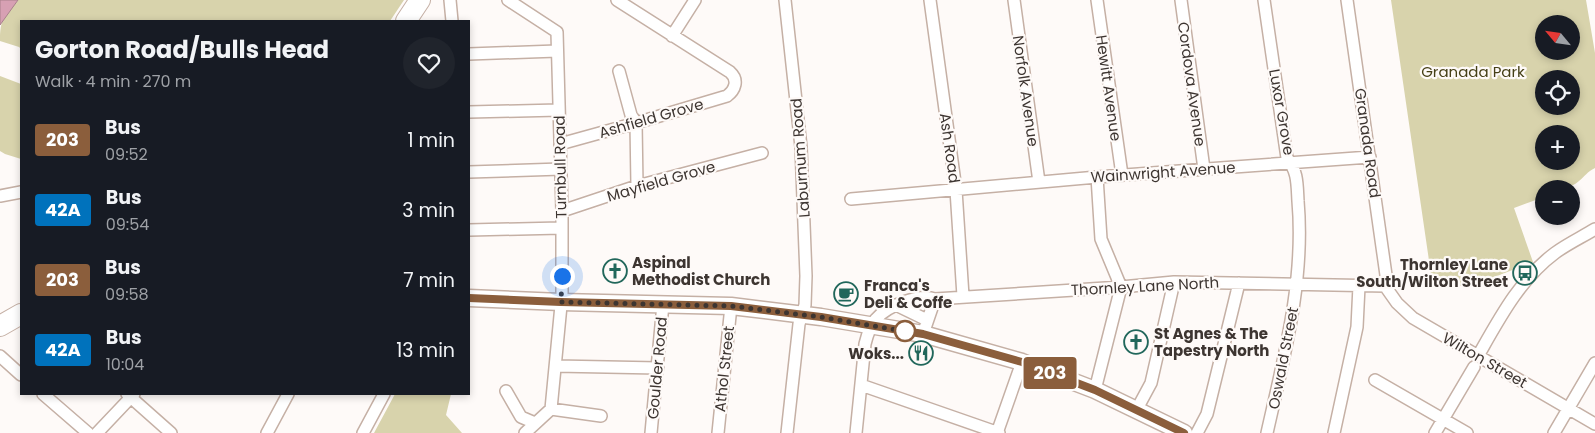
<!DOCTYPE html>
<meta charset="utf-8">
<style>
body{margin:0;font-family:Poppins,sans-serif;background:#20242c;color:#f1f3f6;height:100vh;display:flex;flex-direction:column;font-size:19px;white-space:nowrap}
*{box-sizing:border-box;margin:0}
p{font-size:16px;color:#9ea1a6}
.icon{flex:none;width:28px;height:28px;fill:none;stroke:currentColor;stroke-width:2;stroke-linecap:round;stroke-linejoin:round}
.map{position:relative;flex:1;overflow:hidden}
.panel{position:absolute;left:20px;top:20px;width:450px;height:375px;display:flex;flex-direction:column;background:#171b24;border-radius:0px;box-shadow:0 2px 8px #0003}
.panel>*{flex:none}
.badge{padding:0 10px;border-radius:4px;font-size:18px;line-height:32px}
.needle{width:32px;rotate:299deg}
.fabs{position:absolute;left:1535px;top:15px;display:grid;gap:10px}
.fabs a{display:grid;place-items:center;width:45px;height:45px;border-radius:50%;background:#171b24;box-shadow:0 2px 8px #0003;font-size:25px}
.you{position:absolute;width:25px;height:25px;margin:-12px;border:4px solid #fff;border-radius:50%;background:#1a73e8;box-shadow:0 0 0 8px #1a73e833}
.map>.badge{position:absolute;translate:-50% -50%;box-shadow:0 0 0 2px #fff}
.round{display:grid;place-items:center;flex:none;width:52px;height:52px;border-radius:26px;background:#20242c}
.overview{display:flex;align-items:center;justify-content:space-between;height:85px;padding:0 15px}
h1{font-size:24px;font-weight:700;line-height:38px}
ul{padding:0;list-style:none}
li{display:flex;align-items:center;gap:15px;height:70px;padding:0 15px}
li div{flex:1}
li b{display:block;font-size:19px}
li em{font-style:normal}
li .badge{min-width:55px;font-weight:700;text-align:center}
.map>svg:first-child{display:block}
.green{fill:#d8d3ac;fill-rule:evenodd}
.water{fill:#d7a0b3;stroke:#a9808c}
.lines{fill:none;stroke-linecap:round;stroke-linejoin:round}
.street-casing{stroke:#c5b0a5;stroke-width:14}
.secondary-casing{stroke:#c5b0a5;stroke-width:19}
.highway-casing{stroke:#c5b0a5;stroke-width:22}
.street{stroke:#fff;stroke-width:11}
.secondary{stroke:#fff;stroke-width:16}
.highway{stroke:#fff;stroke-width:20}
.line-casing{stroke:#fff;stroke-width:11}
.line{stroke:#8b5e3c;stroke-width:8}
.walk{stroke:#3d3531;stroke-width:5;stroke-dasharray:0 9}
.stop-dot{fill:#fff;stroke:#8b5e3c;stroke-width:2.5}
.labels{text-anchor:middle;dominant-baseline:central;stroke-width:4.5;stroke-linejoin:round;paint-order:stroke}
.park-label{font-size:15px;fill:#464017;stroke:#fefaf8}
.street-label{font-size:15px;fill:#3d3531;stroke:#fefaf8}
.poi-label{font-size:15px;font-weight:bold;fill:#3d3531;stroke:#fefaf8;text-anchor:start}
</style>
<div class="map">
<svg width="1595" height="433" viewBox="0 0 1595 433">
<rect width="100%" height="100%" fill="#fefaf8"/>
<path class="green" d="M 18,0 L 404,0 L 390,21 L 21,21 L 21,49 L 19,47 L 0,41 C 0,18 4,17 18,0 Z
M 1391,0 L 1586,0 L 1595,53 L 1595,168 C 1587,172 1585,176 1579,181 C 1569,190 1557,189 1544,189 L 1544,197 L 1514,208 L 1533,262 L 1474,285 L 1433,288 ZM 1544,24 L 1571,24 L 1571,51 L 1544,51 ZM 1544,79 L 1571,79 L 1571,106 L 1544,106 ZM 1544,134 L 1571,134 L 1571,161 L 1544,161 Z
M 0,76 L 21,84 L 21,159 L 5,154 L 0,151 Z
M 395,394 L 451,394 L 446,415 L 462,433 L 374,433 Z"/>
<path class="water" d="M 0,0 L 18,0 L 0,25 Z"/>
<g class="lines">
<g class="street-casing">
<path id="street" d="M 450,0 L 452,21
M 508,0 L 557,32 L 562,211 L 562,295 L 551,409
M 785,0 L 801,147 L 806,276 L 805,305 L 799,324 L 787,433
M 930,0 L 956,190 L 963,296
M 1014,0 L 1039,182
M 1097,0 L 1122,175
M 1181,0 L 1204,169
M 1264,0 L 1287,158 C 1298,172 1297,184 1298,201 C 1305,280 1284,357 1267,433
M 1347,0 L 1386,275 L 1385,286
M 672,36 L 695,0
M 469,54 L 557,51
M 619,71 L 631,115 L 636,123 L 637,186
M 469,112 L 559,110
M 560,144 L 636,123 L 727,96 C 735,90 739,80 730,72 L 617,0
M 469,172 L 561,169
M 0,196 L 21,192
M 851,199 L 1097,177 L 1370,157
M 562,211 L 637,186 L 762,153
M 469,230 L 561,228
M 1385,286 L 1397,303 L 1413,318 L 1595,424
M 896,305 L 927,320
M 923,334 L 935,299
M 0,356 L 21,375
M 1478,356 C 1499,319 1520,279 1555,253 C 1567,244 1582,237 1595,229
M 556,366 L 658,368
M 1375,380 L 1467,433
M 861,385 L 999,433
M 1095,390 L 1121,287 L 1101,239 L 1097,177
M 506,391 L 521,417 L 535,423
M 43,394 L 88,433
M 127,394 L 171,433
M 1137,409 L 1151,383 L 1174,282
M 97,433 L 134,394
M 267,433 L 288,394
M 363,433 L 384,394
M 525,433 L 551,409 L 601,416
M 651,433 L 663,304
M 718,433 L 731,306
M 856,433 L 865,344 C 867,336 870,325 876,319 C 887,306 919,293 935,299 L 1121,287 L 1174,282 L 1385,286
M 997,433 L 1022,362
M 1197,433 L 1207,414 L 1239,283
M 1334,433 L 1357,327 L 1359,286
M 1435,433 L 1474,367
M 1554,433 L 1595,363"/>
</g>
<g class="secondary-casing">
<path id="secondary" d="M 469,298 L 561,302 L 731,306 L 821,317 L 923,334 L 1022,362 L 1095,390 L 1184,433"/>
</g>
<g class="highway-casing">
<path id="highway" d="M 406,21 L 420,0
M 0,326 L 21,314"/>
</g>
<use href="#street" class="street"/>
<use href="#secondary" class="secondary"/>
<use href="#highway" class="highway"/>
</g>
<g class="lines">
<g class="line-casing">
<path id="line" d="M 469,298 L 561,302 L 731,306 L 821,317 L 923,334 L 1022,362 L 1095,390 L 1184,433"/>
</g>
<use href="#line" class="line"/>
<path class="walk" d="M 562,276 L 561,302 L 731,306 L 821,317 L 909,332 L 905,331"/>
</g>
<defs>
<g id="church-ring" transform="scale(1.25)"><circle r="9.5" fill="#fefaf8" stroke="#21675b" stroke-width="1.5"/><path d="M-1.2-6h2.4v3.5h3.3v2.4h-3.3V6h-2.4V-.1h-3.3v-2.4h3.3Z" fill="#21675b"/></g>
<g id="bus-ring" transform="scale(1.25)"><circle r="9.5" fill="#fefaf8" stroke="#21675b" stroke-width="1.5"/><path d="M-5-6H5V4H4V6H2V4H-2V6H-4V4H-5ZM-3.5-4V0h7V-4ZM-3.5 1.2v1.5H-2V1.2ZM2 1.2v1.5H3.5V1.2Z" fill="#21675b"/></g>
<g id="cafe-ring" transform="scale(1.25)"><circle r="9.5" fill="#fefaf8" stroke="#21675b" stroke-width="1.5"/><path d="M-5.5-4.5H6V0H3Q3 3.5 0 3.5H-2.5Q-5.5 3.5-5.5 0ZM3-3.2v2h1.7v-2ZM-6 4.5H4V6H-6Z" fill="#21675b"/></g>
<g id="restaurant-ring" transform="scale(1.25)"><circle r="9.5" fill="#fefaf8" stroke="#21675b" stroke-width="1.5"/><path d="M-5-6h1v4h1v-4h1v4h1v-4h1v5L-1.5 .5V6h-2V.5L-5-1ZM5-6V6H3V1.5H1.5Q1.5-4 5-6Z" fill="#21675b"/></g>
</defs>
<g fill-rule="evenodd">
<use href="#church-ring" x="615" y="271"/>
<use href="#bus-ring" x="1525" y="273"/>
<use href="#cafe-ring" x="846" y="294"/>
<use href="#church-ring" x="1136" y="342"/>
<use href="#restaurant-ring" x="921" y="353"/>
</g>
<circle class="stop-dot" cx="905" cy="331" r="10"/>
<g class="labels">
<g class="park-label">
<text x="1473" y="71">Granada Park</text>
</g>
<g class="street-label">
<text transform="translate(1192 84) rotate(82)">Cordova Avenue</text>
<text transform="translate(1109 88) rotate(82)">Hewitt Avenue</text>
<text transform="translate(1026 91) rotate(82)">Norfolk Avenue</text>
<text transform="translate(1282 112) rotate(80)">Luxor Grove</text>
<text transform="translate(651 118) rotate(-16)">Ashfield Grove</text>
<text transform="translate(1368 143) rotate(82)">Granada Road</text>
<text transform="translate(950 148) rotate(82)">Ash Road</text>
<text transform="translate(800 158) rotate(-94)">Laburnum Road</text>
<text transform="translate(560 167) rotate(-91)">Turnbull Road</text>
<text transform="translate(1163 172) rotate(-4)">Wainwright Avenue</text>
<text transform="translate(661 181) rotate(-16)">Mayfield Grove</text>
<text transform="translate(1145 286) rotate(-3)">Thornley Lane North</text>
<text transform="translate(1283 358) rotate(-79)">Oswald Street</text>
<text transform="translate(1485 360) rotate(30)">Wilton Street</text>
<text transform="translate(657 368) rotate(-85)">Goulder Road</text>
<text transform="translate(724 369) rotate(-84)">Athol Street</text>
</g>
<g class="poi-label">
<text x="632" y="262">Aspinal<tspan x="632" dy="17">Methodist Church</tspan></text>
<text x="1508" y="264" text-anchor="end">Thornley Lane<tspan x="1508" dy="17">South/Wilton Street</tspan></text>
<text x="864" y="285">Franca's<tspan x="864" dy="17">Deli &amp; Coffe</tspan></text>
<text x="1154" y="333">St Agnes &amp; The<tspan x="1154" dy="17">Tapestry North</tspan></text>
<text x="904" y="353" text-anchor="end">Woks...</text>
</g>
</g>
</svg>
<div class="fabs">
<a><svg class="needle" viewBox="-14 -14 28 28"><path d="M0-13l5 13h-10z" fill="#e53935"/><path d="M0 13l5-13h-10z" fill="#9ea1a6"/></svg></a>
<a><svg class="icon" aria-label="locate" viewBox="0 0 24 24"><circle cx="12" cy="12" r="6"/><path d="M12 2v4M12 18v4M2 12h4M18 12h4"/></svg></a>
<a>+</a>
<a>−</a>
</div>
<div class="you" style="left:562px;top:276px"></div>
<b class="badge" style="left:1050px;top:373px;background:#8b5e3c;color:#fff">203</b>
<section class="panel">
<div class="overview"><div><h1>Gorton Road/Bulls Head</h1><p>Walk · 4 min · 270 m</p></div><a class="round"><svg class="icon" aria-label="heart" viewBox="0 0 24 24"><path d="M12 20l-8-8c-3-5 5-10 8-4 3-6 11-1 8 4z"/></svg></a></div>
<ul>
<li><span class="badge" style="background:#8b5e3c;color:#fff">203</span><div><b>Bus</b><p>09:52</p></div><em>1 min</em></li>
<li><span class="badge" style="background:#0072bc;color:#fff">42A</span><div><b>Bus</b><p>09:54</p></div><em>3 min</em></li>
<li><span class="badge" style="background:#8b5e3c;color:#fff">203</span><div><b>Bus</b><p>09:58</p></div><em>7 min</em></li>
<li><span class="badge" style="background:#0072bc;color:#fff">42A</span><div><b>Bus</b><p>10:04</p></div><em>13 min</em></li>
</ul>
</section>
</div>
